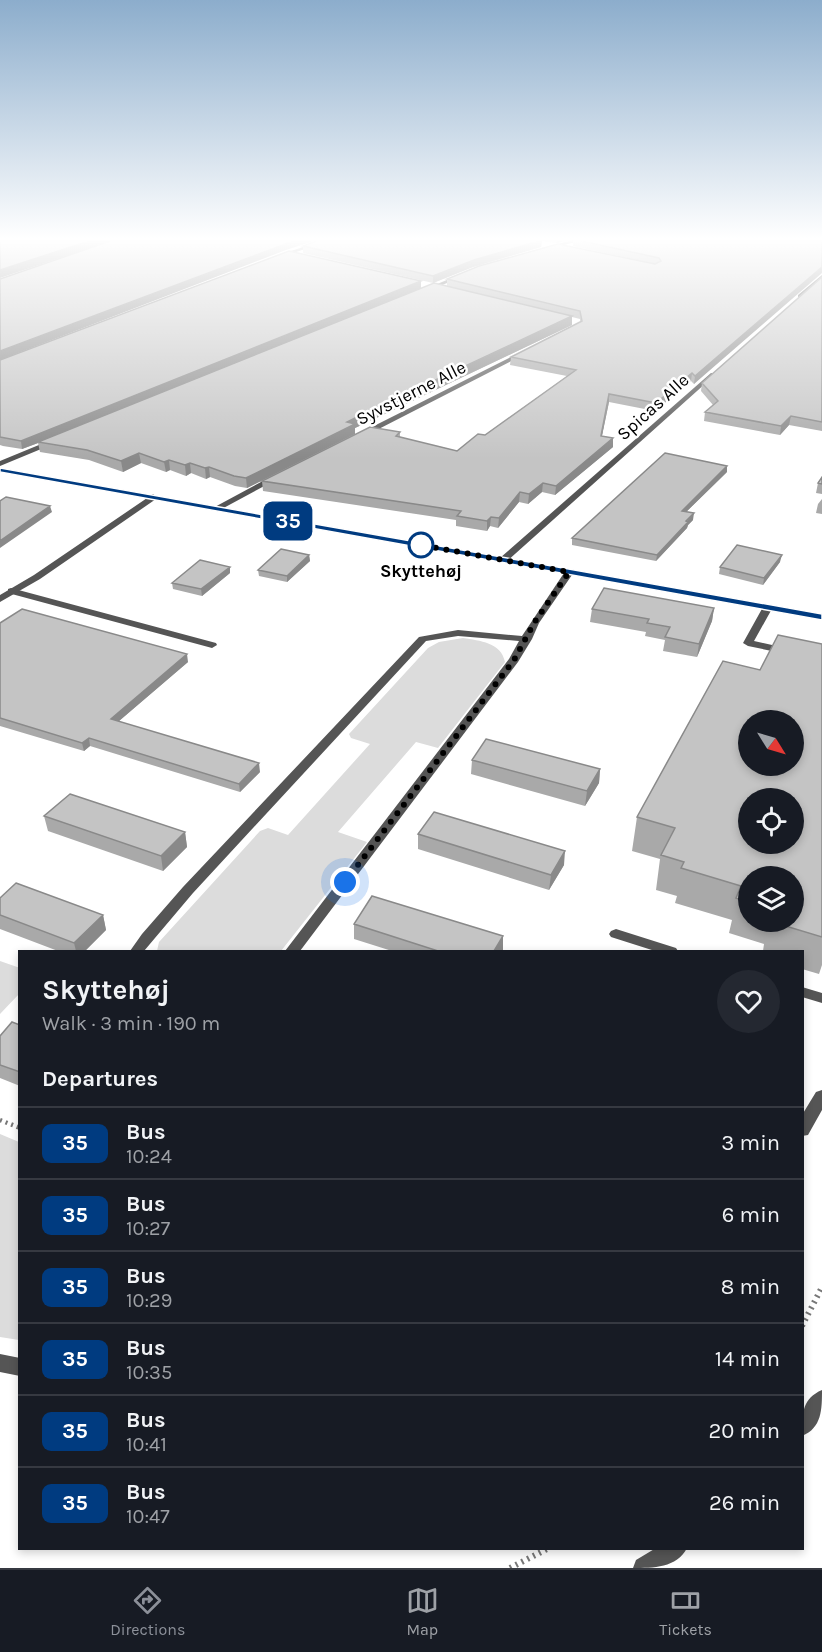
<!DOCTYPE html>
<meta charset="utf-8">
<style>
body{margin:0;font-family:Karla,sans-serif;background:#242831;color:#f1f3f6;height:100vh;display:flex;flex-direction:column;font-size:22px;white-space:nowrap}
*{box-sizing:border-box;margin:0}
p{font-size:20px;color:#9ea1a6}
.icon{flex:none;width:33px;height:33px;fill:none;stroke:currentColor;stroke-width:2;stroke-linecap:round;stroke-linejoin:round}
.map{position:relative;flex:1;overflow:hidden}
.drawer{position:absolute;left:18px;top:950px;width:786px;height:600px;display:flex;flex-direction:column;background:#171b24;border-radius:0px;box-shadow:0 3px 9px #0003}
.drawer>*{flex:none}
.badge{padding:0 12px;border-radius:9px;font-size:21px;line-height:39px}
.needle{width:39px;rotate:127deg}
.tools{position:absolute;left:738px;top:710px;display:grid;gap:12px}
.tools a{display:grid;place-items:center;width:66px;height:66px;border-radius:50%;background:#171b24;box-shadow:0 3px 9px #0003;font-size:30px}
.you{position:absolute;width:30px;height:30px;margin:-15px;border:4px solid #fff;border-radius:50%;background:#1a73e8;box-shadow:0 0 0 9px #1a73e833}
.map>.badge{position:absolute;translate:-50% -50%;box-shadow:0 0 0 3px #fff}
h2{padding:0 24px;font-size:22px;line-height:54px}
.round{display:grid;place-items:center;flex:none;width:63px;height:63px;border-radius:32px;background:#242831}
.headline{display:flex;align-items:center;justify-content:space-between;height:102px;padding:0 24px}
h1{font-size:28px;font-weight:700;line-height:45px}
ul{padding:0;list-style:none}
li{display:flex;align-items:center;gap:18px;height:72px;padding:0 24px;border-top:2px solid #363941}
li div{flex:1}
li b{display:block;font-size:22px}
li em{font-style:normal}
li .badge{min-width:66px;font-weight:700;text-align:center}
.dock{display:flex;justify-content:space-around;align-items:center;height:84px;border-top:2px solid #363941;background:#171b24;font-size:16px;color:#9ea1a6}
.dock a{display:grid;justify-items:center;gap:3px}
.dock .current{color:#8c9099}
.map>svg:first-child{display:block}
.green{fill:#dcdcdc}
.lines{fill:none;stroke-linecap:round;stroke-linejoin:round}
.path-far1{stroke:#777;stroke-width:4.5;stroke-dasharray:2 4;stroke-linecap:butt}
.path{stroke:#777;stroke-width:6;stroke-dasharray:2 4.5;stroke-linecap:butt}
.service{fill:#555;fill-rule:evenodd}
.minor{fill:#555;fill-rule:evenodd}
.tertiary{fill:#555;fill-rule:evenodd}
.wall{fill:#a9a9a9;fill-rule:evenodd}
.shaded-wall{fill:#898989}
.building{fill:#c4c4c4;stroke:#898989;stroke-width:1.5;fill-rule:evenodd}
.line{fill:#003b80;stroke:#fff;stroke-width:1.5}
.walk{stroke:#000;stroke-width:6;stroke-dasharray:0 10.8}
.stop-dot{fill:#fff;stroke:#003b80;stroke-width:3}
.labels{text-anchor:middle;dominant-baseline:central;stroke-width:5;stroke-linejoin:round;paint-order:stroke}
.far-street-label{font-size:18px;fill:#000;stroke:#fff}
.far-stop-label{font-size:18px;font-weight:bold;fill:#000;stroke:#fff}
</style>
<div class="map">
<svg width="822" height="1568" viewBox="0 0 822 1568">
<rect width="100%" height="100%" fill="#fff"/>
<path class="green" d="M 463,638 C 480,641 501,642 505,662 L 438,748 L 416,742 L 338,832 L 367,842 L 281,951 L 157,951 L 159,942 L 260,831 L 268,828 L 288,835 L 370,744 L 351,738 L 349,734 L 428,648 L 439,642 Z
M 0,961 L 20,968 L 19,994 L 0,1014 Z
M 0,1134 L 19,1142 L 19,1340 L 0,1337 Z"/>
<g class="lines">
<path class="path-far1" d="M 0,1120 L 20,1128"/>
<path class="path" d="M 802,1326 L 822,1287
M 510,1568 L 549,1548"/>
<path class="service" d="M 11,588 L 216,643 L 217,645 L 212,648 L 8,593 L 8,589 Z
M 768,604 L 773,607 L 754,641 L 790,649 L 791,651 L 790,653 L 786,654 L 748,646 L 743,643 L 763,607 Z
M 616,929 L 676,948 L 678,951 L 655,951 L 611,937 L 609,934 L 611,931 Z
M 802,987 L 822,993 L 822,1003 L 802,997 Z
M 822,1090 L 822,1110 L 808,1135 L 802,1136 L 802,1115 L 816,1092 Z
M 0,1354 L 20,1358 L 20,1376 L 0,1372 Z"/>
<path class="minor" d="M 324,240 L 332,240 L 281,257 L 276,256 Z
M 573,240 L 583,240 L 545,250 L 542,248 Z
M 461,274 L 466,275 L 428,291 L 423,290 Z
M 822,275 L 822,280 L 802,297 L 798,297 L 798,295 Z
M 523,351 L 526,353 L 525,354 L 365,436 L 358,434 Z
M 711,373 L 716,374 L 506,562 L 500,562 L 500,558 Z
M 51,440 L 58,442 L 0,466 L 0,461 Z
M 274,475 L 281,477 L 218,511 L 211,509 Z
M 153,494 L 157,497 L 156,499 L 40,579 L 0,602 L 0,595 L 34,575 Z
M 569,569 L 574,572 L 539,623 L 532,639 L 518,662 L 300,951 L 285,951 L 509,659 L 519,641 L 458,636 L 426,641 L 193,893 L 144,951 L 130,951 L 142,934 L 183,887 L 419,637 L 458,630 L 522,636 L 566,570 Z"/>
<path class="tertiary" d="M 0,468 L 822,614 L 822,620 L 0,472 Z
M 822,1390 C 822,1409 822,1428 802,1436 C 802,1416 801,1399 822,1390 Z
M 656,1548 L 687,1548 C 677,1568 653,1568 633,1568 L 636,1560 Z"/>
</g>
<path class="wall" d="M 319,240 L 572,240 L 557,243 L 542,241 L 541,247 L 473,267 L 433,283 L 303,253 L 303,246 Z
M 573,240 L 822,240 L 694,384 L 691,381 L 655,411 L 609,402 L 602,436 L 613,438 L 613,447 L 555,495 L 542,492 L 528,504 L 519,502 L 498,528 L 490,526 L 487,531 L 456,526 L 456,520 L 263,491 L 262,481 L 400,432 L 400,437 L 457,451 L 485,435 L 567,376 L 510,365 L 511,357 L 580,322 L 580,319 L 572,317 L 572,325 L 368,422 L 355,428 L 355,434 L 247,488 L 235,486 L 210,477 L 206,479 L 191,473 L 186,476 L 170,470 L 166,472 L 141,463 L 123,472 L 89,460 L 40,452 L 38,443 L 22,449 L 3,446 L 0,445 L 0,360 L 421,281 L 421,289 L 447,286 L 447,279 L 655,264 L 573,246 Z
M 822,277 L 822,431 L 789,425 L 780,435 L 704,421 L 705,412 L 713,405 L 701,391 L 702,383 Z
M 727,472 L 686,512 L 693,520 L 688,525 L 687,528 L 656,561 L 572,545 L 572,538 Z
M 822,477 L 822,494 L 816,493 L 818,483 Z
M 822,499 L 822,514 L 816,513 L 818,504 Z
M 309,555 L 310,561 L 287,582 L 259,576 L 258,570 Z
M 780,562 L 763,585 L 719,574 L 720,567 Z
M 230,573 L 202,596 L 173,589 L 172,583 Z
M 714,608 L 712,621 L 697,657 L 663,651 L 665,640 L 645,636 L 646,632 L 590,622 L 592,609 Z
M 0,623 L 188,662 L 119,721 L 260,772 L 240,792 L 90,746 L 84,751 L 0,726 Z
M 822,644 L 822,965 L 819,974 L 802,969 L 802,951 L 763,951 L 764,944 L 729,933 L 732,920 L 675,903 L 677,896 L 656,890 L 660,859 L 632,851 L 637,817 L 760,670 ZM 748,876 L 794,921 L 748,921 Z
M 472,760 L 600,769 L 599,783 L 585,806 L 471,774 Z
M 44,816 L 185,832 L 187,847 L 163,871 L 48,831 Z
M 418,834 L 564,865 L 549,890 L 418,849 Z
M 0,898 L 103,915 L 106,930 L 85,951 L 58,951 L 0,929 Z
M 354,924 L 503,936 L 503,951 L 392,951 L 354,939 Z
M 20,1025 L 20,1086 L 0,1078 L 0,1036 Z"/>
<path class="shaded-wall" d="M 92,240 L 114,240 L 0,278 L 0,270 Z
M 296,240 L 317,240 L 286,250 L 0,360 L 0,351 Z
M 542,240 L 541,247 L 473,267 L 433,283 L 433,276 L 474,260 Z
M 557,240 L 572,240 L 557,243 Z
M 822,267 L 822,273 L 694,384 L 695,376 Z
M 421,281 L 421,289 L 38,442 L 38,443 L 22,449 L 21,441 Z
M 572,316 L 572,325 L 368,422 L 355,428 L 355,434 L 247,488 L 246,478 L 347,422 Z
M 692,373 L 691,381 L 655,411 L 656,403 Z
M 609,394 L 609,402 L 600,445 L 601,436 Z
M 791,416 L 789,425 L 780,435 L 781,426 Z
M 613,438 L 613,447 L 555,495 L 556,486 Z
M 139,453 L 141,463 L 123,472 L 121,461 Z
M 169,460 L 170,470 L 166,472 L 164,462 Z
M 190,463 L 191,473 L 186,476 L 185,465 Z
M 727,466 L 727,472 L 681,517 L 682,511 Z
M 209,467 L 210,477 L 206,479 L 205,468 Z
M 543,483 L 542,492 L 528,504 L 529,494 Z
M 520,492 L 519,502 L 498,528 L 499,518 Z
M 50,506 L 52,512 L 0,548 L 0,541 Z
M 694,513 L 693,520 L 688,525 L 687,528 L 656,561 L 657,555 Z
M 491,517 L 490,526 L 487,531 L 487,521 Z
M 309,555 L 310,561 L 287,582 L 287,576 Z
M 782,555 L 780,562 L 763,585 L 764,578 Z
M 230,567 L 230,573 L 202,596 L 201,589 Z
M 714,608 L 712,621 L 697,657 L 699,644 Z
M 187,654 L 188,662 L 112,727 L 111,719 Z
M 89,738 L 90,746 L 84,751 L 82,743 Z
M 259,763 L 260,772 L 240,792 L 239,784 Z
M 600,769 L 599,783 L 585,806 L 587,791 Z
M 185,832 L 187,847 L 163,871 L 161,856 Z
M 565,851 L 564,865 L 549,890 L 551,875 Z
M 103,915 L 106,930 L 85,951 L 76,951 L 74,943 Z
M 503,936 L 503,951 L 494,951 Z"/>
<path class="building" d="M 0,240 L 92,240 L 0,270 Z
M 113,240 L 296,240 L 0,351 L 0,279 Z
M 319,240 L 542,240 L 474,260 L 433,276 L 303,246 Z
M 577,240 L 822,240 L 822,267 L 695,376 L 692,373 L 656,403 L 609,394 L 601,436 L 613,438 L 556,486 L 543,483 L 529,494 L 520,492 L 499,518 L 491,517 L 487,521 L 457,516 L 461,511 L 262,481 L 370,427 L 400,432 L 396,436 L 457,451 L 478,434 L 485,435 L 576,370 L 511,357 L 582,321 L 580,311 L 447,279 L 479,266 L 558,244 L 655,264 L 661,261 L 659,258 Z
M 289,251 L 421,281 L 21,441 L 0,437 L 0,360 Z
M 822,277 L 822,422 L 791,416 L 781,426 L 705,412 L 718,401 L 702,383 Z
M 434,283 L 572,316 L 367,412 L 347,422 L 355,424 L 246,478 L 234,476 L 209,467 L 205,468 L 190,463 L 185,465 L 169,460 L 164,462 L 139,453 L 121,461 L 87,450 L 38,442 Z
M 665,453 L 727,466 L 682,511 L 694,513 L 686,521 L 688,522 L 657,555 L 572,538 Z
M 822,477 L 822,484 L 818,483 Z
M 6,497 L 50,506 L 0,541 L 0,501 Z
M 737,545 L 782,555 L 764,578 L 720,567 Z
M 281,549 L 309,555 L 287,576 L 258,570 Z
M 200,560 L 230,567 L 201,589 L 172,583 Z
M 604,588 L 714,608 L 699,644 L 665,637 L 670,627 L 647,623 L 649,619 L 592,609 Z
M 22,609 L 187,654 L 111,719 L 259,763 L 239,784 L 89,738 L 82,743 L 0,718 L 0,623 Z
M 778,635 L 822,644 L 822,937 L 769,921 L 794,921 L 794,876 L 748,876 L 748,902 L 736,898 L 741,886 L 681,868 L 684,862 L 661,855 L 675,828 L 637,817 L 723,661 L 760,670 ZM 748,720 L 794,720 L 794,765 L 748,765 ZM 748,798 L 794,798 L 794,843 L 748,843 Z
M 486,739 L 600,769 L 587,791 L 472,760 Z
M 70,794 L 185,832 L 161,856 L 44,816 Z
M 434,812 L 565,851 L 551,875 L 418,834 Z
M 16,883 L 103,915 L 74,943 L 0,915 L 0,898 Z
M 372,896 L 503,936 L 494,951 L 438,951 L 354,924 Z
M 12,1022 L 20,1025 L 20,1072 L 0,1065 L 0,1036 Z"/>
<linearGradient id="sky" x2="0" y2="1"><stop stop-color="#8cadcc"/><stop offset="0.52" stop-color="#fff"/><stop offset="1" stop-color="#fff" stop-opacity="0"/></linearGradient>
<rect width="822" height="459" fill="url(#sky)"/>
<path class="line" d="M 0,468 L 822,614 L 822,620 L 0,472 Z"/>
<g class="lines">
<path class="walk" d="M 345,882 L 514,660 L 534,623 L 569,572 L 410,543 L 421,545"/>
</g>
<circle class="stop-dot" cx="421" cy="545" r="12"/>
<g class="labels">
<g class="far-street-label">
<text transform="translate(411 393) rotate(-27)">Syvstjerne Alle</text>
<text transform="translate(653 407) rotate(-42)">Spicas Alle</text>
</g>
<g class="far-stop-label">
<text x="421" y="571">Skyttehøj</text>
</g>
</g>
</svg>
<div class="tools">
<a><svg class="needle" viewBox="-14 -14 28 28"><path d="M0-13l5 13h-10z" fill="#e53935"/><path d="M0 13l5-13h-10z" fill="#9ea1a6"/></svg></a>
<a><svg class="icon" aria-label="locate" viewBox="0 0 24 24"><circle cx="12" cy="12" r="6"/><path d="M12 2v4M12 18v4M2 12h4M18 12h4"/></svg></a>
<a><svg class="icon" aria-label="layers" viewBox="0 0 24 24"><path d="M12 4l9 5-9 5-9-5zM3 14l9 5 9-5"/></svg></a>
</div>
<div class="you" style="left:345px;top:882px"></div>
<b class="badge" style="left:288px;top:521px;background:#003b80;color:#fff">35</b>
<section class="drawer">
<div class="headline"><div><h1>Skyttehøj</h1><p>Walk · 3 min · 190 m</p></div><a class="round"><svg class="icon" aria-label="heart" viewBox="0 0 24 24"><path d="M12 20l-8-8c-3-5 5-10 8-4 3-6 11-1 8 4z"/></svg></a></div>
<h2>Departures</h2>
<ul>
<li><span class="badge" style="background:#003b80;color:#fff">35</span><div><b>Bus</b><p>10:24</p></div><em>3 min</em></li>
<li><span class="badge" style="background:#003b80;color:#fff">35</span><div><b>Bus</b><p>10:27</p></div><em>6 min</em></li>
<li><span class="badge" style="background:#003b80;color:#fff">35</span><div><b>Bus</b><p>10:29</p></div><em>8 min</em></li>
<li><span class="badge" style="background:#003b80;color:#fff">35</span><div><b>Bus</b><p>10:35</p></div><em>14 min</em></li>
<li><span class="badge" style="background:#003b80;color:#fff">35</span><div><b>Bus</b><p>10:41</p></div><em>20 min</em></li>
<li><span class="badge" style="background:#003b80;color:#fff">35</span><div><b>Bus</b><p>10:47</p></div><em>26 min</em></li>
</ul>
</section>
</div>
<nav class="dock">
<a class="current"><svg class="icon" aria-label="directions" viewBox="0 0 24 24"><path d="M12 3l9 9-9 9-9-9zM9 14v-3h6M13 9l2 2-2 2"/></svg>Directions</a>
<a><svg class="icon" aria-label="map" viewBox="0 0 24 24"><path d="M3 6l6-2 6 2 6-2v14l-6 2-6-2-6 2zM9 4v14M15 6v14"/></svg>Map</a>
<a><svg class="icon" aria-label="tickets" viewBox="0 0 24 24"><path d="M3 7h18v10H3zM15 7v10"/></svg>Tickets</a>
</nav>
